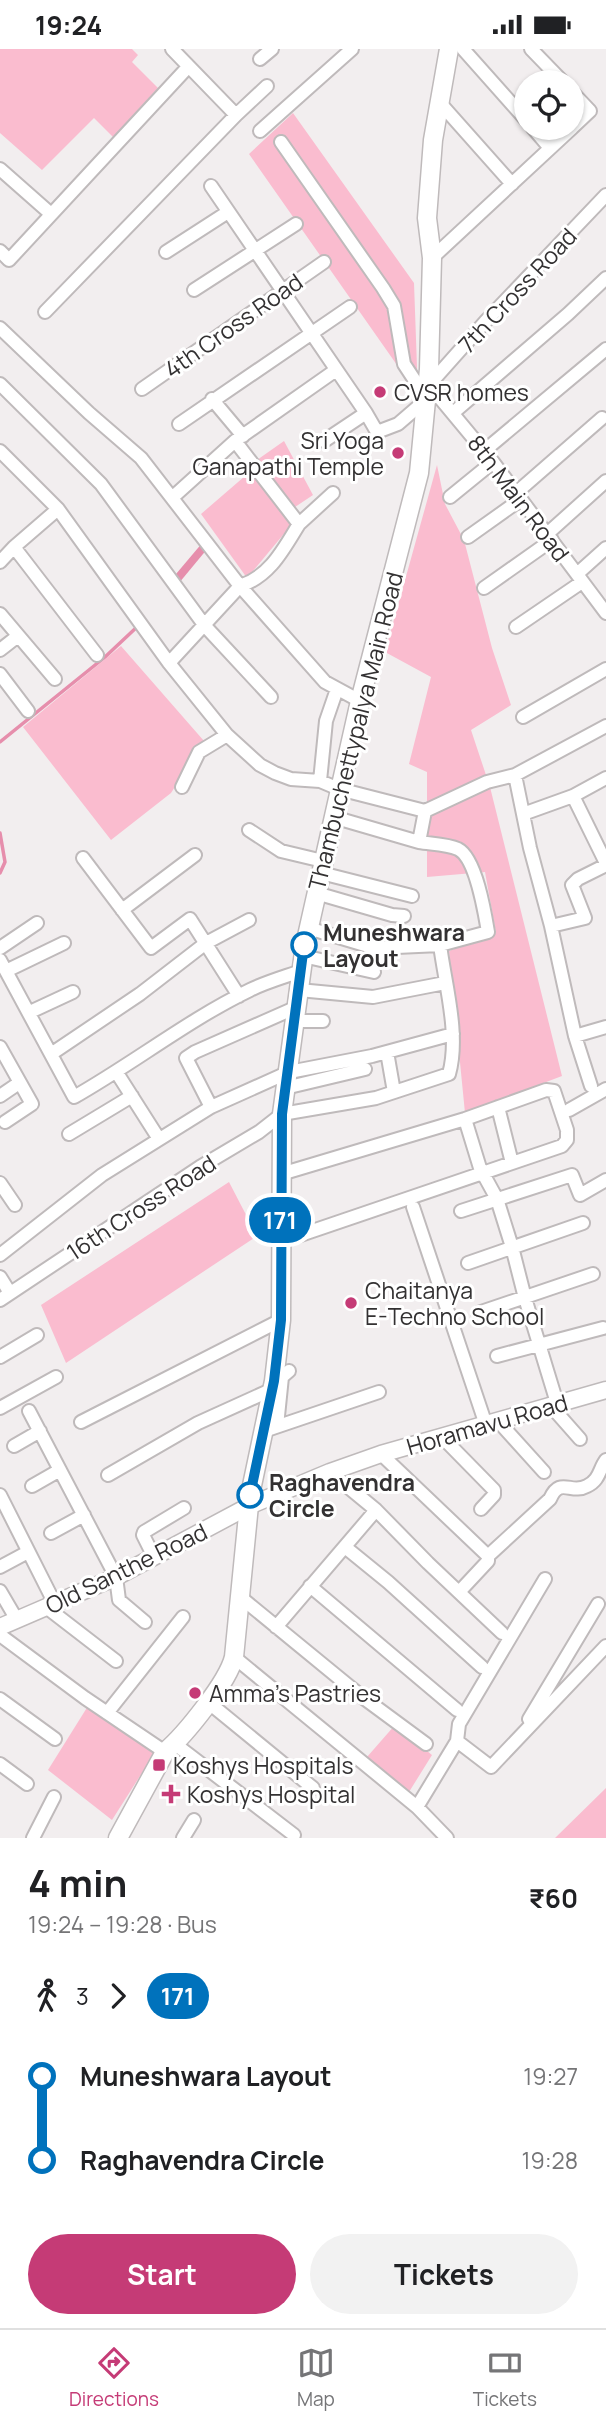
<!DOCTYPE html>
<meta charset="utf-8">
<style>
body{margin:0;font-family:Manrope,sans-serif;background:#f2f2f2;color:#202124;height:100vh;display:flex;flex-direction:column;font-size:26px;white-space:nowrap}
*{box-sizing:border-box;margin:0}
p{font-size:23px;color:#757577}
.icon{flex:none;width:38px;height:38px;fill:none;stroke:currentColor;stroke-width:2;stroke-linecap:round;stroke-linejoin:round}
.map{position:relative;height:1789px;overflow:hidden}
.drawer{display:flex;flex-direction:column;background:#fff;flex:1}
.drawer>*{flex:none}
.badge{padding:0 14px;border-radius:23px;font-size:24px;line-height:46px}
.fabs{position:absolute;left:514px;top:21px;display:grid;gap:14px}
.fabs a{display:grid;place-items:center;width:70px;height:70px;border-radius:50%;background:#fff;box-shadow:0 2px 5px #0004;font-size:35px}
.map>.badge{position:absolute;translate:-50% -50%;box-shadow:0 0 0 4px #fff}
.legs{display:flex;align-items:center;gap:10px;height:77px;padding:0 28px;font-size:23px}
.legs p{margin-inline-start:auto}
.head{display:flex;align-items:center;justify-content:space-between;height:119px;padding:0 28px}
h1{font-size:38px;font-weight:700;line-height:52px}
.button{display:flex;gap:14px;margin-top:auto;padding:14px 28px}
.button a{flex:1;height:80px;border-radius:42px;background:#c53b76;color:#fff;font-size:28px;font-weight:700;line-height:80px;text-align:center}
.button a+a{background:#f2f2f2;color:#202124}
ul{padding:0 28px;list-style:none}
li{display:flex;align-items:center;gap:24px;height:84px;font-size:26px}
li i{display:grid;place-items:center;width:10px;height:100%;margin:0 9px;background:currentColor}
li i::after{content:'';width:18px;height:18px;margin:-9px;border:5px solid;border-radius:50%;background:#fff}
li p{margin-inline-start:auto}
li:first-child i{background:linear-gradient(#0000 50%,currentColor 0)}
li:last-child i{background:linear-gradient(currentColor 50%,#0000 0)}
.status{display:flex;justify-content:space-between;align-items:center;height:49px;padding:0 35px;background:#fff;direction:ltr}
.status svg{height:19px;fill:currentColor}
.tab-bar{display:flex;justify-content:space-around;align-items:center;height:98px;border-top:2px solid #e0e0e0;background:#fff;font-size:19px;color:#757577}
.tab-bar a{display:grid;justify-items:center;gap:4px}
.tab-bar .on{color:#c53b76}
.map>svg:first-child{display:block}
.green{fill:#fabccf}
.water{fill:#e68eac}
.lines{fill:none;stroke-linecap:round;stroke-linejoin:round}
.stream{stroke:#e68eac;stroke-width:3.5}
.minor-casing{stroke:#bfbabb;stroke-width:16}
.tertiary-casing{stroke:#bfbabb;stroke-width:19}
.secondary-casing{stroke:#bfbabb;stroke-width:21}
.minor{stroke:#fff;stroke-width:12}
.tertiary{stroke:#fff;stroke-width:16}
.secondary{stroke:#fff;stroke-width:18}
.line-1-casing{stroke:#fff;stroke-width:16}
.line-1{stroke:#0072bc;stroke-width:10}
.poi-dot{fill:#c53b76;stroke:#fff;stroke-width:2.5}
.stop-1-dot{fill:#fff;stroke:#0072bc;stroke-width:3.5}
.labels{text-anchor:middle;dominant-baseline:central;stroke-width:6;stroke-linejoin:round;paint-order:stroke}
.street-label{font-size:23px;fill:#333132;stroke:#fff}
.poi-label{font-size:23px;fill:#333132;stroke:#fff;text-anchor:start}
.stop-label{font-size:23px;font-weight:bold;fill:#333132;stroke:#fff;text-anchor:start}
</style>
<div class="status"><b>19:24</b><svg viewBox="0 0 49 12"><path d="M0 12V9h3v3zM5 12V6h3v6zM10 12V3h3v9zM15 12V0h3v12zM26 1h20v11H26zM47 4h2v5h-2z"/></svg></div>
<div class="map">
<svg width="606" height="1789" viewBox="0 0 606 1789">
<rect width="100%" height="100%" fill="#f2eeef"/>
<path class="green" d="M 0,0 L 132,0 L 138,6 L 132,13 L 158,39 L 113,88 L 94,69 L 42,121 L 0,84 Z
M 293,64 L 414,234 L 418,346 L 249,105 Z
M 284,392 L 313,446 L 295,458 L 257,411 Z
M 437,416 L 445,455 L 464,491 L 492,599 L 511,656 L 471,681 L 490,738 L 562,1027 L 465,1064 L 449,902 L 496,884 L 485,823 L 427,828 L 427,723 L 409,715 L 431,628 L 385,603 Z
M 252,421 L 293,474 L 247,529 L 201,465 Z
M 121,597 L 204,692 L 171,744 L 111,791 L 23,678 Z
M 229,1133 L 257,1187 L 66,1314 L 41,1256 Z
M 88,1657 L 154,1705 L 112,1771 L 48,1721 Z
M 395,1676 L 432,1706 L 409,1743 L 367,1708 Z
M 606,1739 L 606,1789 L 555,1789 Z"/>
<path class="water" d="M 203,493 L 208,499 L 179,534 L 176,525 Z"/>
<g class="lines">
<path class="stream" d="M 0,693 L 105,608 L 138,577
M 0,784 L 5,813 L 0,824"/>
<g class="minor-casing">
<path id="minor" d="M 172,0 L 236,66
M 463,0 L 527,72
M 531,0 L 563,33
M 260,10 L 272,0
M 572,43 L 590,62 L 572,79
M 440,54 L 512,135
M 533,79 L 550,99
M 260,82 L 352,0
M 0,120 L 51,165
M 211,137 L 366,364 L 377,383 L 398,375 L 427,350 L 404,315 L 394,257 L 383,239 L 281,93
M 606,146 L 485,273 L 429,336 L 493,413 L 606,564
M 0,202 L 9,211 L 188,18
M 166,203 L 228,163
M 432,209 L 572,79
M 194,241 L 296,175
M 45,263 L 236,66 L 267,37
M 0,279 L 89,364 L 141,409 L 240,537 L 325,633 L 360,652
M 0,335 L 101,435 L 205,577 L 271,648
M 142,340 L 324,213
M 212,350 L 243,387
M 453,364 L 568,265 L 606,229
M 179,375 L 350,258
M 324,392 L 366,364
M 0,402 L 58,460 L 169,614 L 227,686 L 199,703 L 182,738
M 484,402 L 606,300
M 516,444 L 602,369
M 173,448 L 235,392 L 336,321
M 450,448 L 493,413
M 299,475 L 333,444
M 547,485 L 606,432
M 468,488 L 520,451
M 14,498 L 97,606
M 0,513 L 14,498 L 58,460
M 577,525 L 606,499
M 484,539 L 552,491
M 0,565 L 55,630
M 516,578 L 582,533
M 0,601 L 18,587
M 169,614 L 240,537 C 270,527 283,501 299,475 L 235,392
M 0,625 L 28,662
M 523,668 L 606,620
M 227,686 L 260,716 L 275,724 L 291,730 L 320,732 L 339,740 L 425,762 L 487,733 L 515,726 L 606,677
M 515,726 L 530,799 L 551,877 L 575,987 L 591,1037
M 320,732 L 326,672 L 337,640
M 573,747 L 605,812
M 523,765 L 573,747 L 606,729
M 333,768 L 419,793
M 249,781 L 281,802 L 323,812
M 83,809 L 151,899 L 190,870 L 239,947
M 321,824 L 412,847
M 316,844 L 392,866 L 404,867
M 122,861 L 195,806
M 551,877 L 585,869 L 572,836 L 578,830 L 606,816
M 308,879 L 375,899 L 440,896
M 0,899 L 37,874
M 303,907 L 374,923
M 0,911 L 74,1048 C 134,1014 188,971 250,941 C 266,933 284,928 301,922
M 6,922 L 64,894
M 299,941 L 373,948 L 445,934
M 30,963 L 73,943
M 295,972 L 323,972
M 575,987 L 606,978
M 0,998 L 32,1055 L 5,1073
M 387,1003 L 394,1043
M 51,1005 L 140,945 L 206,894 L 249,871
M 117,1024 L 159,1090
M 285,1039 L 365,1020
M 0,1047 L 19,1034
M 211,1058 L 186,1009 L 195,1003 L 297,958
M 498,1058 L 512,1114
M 569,1061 L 606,1040
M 465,1070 L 480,1119 L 497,1150 L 512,1198 L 525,1249 L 557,1354
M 69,1085 L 132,1047
M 0,1134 L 15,1156
M 413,1158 L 486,1376
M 461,1162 L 572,1126 L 580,1146 L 606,1131
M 280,1193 L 562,1097 L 567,1091 L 567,1081 L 554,1042 L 546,1041 L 465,1070 L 281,1125
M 0,1206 L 102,1126 L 211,1058 L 289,1023 L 372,1007 L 453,985
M 468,1214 L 583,1174
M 0,1228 L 10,1244
M 0,1251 L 200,1118 L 259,1083 L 282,1065 L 376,1049 L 449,1025 C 460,986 445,935 440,896 L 488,883 C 485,865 476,809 458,800 C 447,795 431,795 419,793 L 425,762
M 478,1264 L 593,1225
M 497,1307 L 603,1279
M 0,1308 L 37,1286
M 550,1356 L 580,1390
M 0,1359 L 56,1328
M 29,1362 L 116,1528 L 119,1551 L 145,1573
M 498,1372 L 544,1423
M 81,1373 L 281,1271
M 277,1377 L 282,1328 L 289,1322
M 264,1382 L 379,1343
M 442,1388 L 494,1441 L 494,1446 L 481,1460
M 14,1397 L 40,1382
M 381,1405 L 488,1507 L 488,1512 L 460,1542
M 330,1423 L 376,1461 L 428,1514 L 502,1584
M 108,1426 L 198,1374 L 273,1340
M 32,1437 L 60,1421
M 0,1446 L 55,1555
M 51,1484 L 84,1466
M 345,1498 L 388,1533 L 482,1618
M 488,1507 L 550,1450 C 560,1427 571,1446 587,1437 C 600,1431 599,1420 606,1411
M 154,1508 L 143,1486 L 144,1483 L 184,1459
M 0,1518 L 28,1503
M 310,1537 L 457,1661
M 0,1542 L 17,1571
M 239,1547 L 361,1647 L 426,1695
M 46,1558 L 116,1612
M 276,1578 L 376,1461
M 0,1586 L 85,1649 L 165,1703
M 234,1608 L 417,1758 L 447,1789
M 0,1650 L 55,1690
M 208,1653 L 313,1739
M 107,1664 L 183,1568
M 529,1670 L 598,1555
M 457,1692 L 459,1675 L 545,1530
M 175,1695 L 294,1786
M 0,1715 L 27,1735
M 417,1758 L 457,1692 L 491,1718 L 606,1597
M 33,1789 L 54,1748
M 183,1789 L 194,1771"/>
</g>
<g class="tertiary-casing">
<path id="tertiary" d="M 0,1578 L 116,1528 L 251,1456 L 330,1423 L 381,1405 L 606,1341"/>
</g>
<g class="secondary-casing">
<path id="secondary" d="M 118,1789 L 165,1703 C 185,1686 228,1633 234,1608 L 250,1446 L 274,1332 L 281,1271 L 282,1065 L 305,896 L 360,652 L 419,424 L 429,320 L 432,209 L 427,169 L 433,91 L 449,0"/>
</g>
<use href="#minor" class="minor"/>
<use href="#tertiary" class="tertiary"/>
<use href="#secondary" class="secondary"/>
</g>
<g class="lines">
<g class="line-1-casing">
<path id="line-1" d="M 250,1446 L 274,1332 L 281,1271 L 282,1065 L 304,896"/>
</g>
<use href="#line-1" class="line-1"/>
</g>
<g class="poi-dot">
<circle cx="380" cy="343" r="7"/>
<circle cx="398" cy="404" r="7"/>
<circle cx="351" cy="1254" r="7"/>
<circle cx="195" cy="1644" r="7"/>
<rect x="152" y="1709" width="14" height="14" rx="3.5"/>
<path d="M167.5 1734.5h7v7h7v7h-7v7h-7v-7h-7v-7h7z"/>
</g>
<g class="stop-1-dot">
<circle cx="304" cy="896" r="12"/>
<circle cx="250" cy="1446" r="12"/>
</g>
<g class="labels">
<g class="street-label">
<text transform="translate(517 241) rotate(-47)">7th Cross Road</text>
<text transform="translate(233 276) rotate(-35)">4th Cross Road</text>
<text transform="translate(519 449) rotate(53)">8th Main Road</text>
<text transform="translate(355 682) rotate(-76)">Thambuchettypalya Main Road</text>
<text transform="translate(141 1158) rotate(-33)">16th Cross Road</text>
<text transform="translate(487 1375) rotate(-16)">Horamavu Road</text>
<text transform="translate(126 1519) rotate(-26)">Old Santhe Road</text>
</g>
<g class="poi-label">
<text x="394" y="343">CVSR homes</text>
<text x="384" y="391" text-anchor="end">Sri Yoga<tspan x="384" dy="26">Ganapathi Temple</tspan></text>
<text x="365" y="1241">Chaitanya<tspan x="365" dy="26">E-Techno School</tspan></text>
<text x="209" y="1644">Amma's Pastries</text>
<text x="173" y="1716">Koshys Hospitals</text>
<text x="187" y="1745">Koshys Hospital</text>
</g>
<g class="stop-label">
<text x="323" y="883">Muneshwara<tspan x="323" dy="26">Layout</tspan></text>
<text x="269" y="1433">Raghavendra<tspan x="269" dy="26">Circle</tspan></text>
</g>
</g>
</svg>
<div class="fabs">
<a><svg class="icon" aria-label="locate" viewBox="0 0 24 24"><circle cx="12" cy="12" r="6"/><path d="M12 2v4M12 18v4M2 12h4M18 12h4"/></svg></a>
</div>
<b class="badge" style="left:280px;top:1171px;background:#0072bc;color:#fff">171</b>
</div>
<section class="drawer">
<div class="head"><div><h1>4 min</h1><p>19:24 – 19:28 · Bus</p></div><b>₹60</b></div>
<div class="legs"><svg class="icon" aria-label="walk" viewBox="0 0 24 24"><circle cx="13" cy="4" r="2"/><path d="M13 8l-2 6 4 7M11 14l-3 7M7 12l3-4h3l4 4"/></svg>3<svg class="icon" aria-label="forward" viewBox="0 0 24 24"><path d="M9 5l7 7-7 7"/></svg><b class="badge" style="background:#0072bc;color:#fff">171</b></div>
<ul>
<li><i style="color:#0072bc"></i><b>Muneshwara Layout</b><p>19:27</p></li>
<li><i style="color:#0072bc"></i><b>Raghavendra Circle</b><p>19:28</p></li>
</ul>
<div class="button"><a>Start</a><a>Tickets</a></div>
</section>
<nav class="tab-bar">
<a class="on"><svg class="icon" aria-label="directions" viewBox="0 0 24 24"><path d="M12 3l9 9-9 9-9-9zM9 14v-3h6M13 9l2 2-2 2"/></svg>Directions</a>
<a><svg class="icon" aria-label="map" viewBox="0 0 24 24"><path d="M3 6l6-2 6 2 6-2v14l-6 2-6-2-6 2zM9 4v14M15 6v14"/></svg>Map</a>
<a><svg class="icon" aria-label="tickets" viewBox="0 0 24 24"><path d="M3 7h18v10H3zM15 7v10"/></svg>Tickets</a>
</nav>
